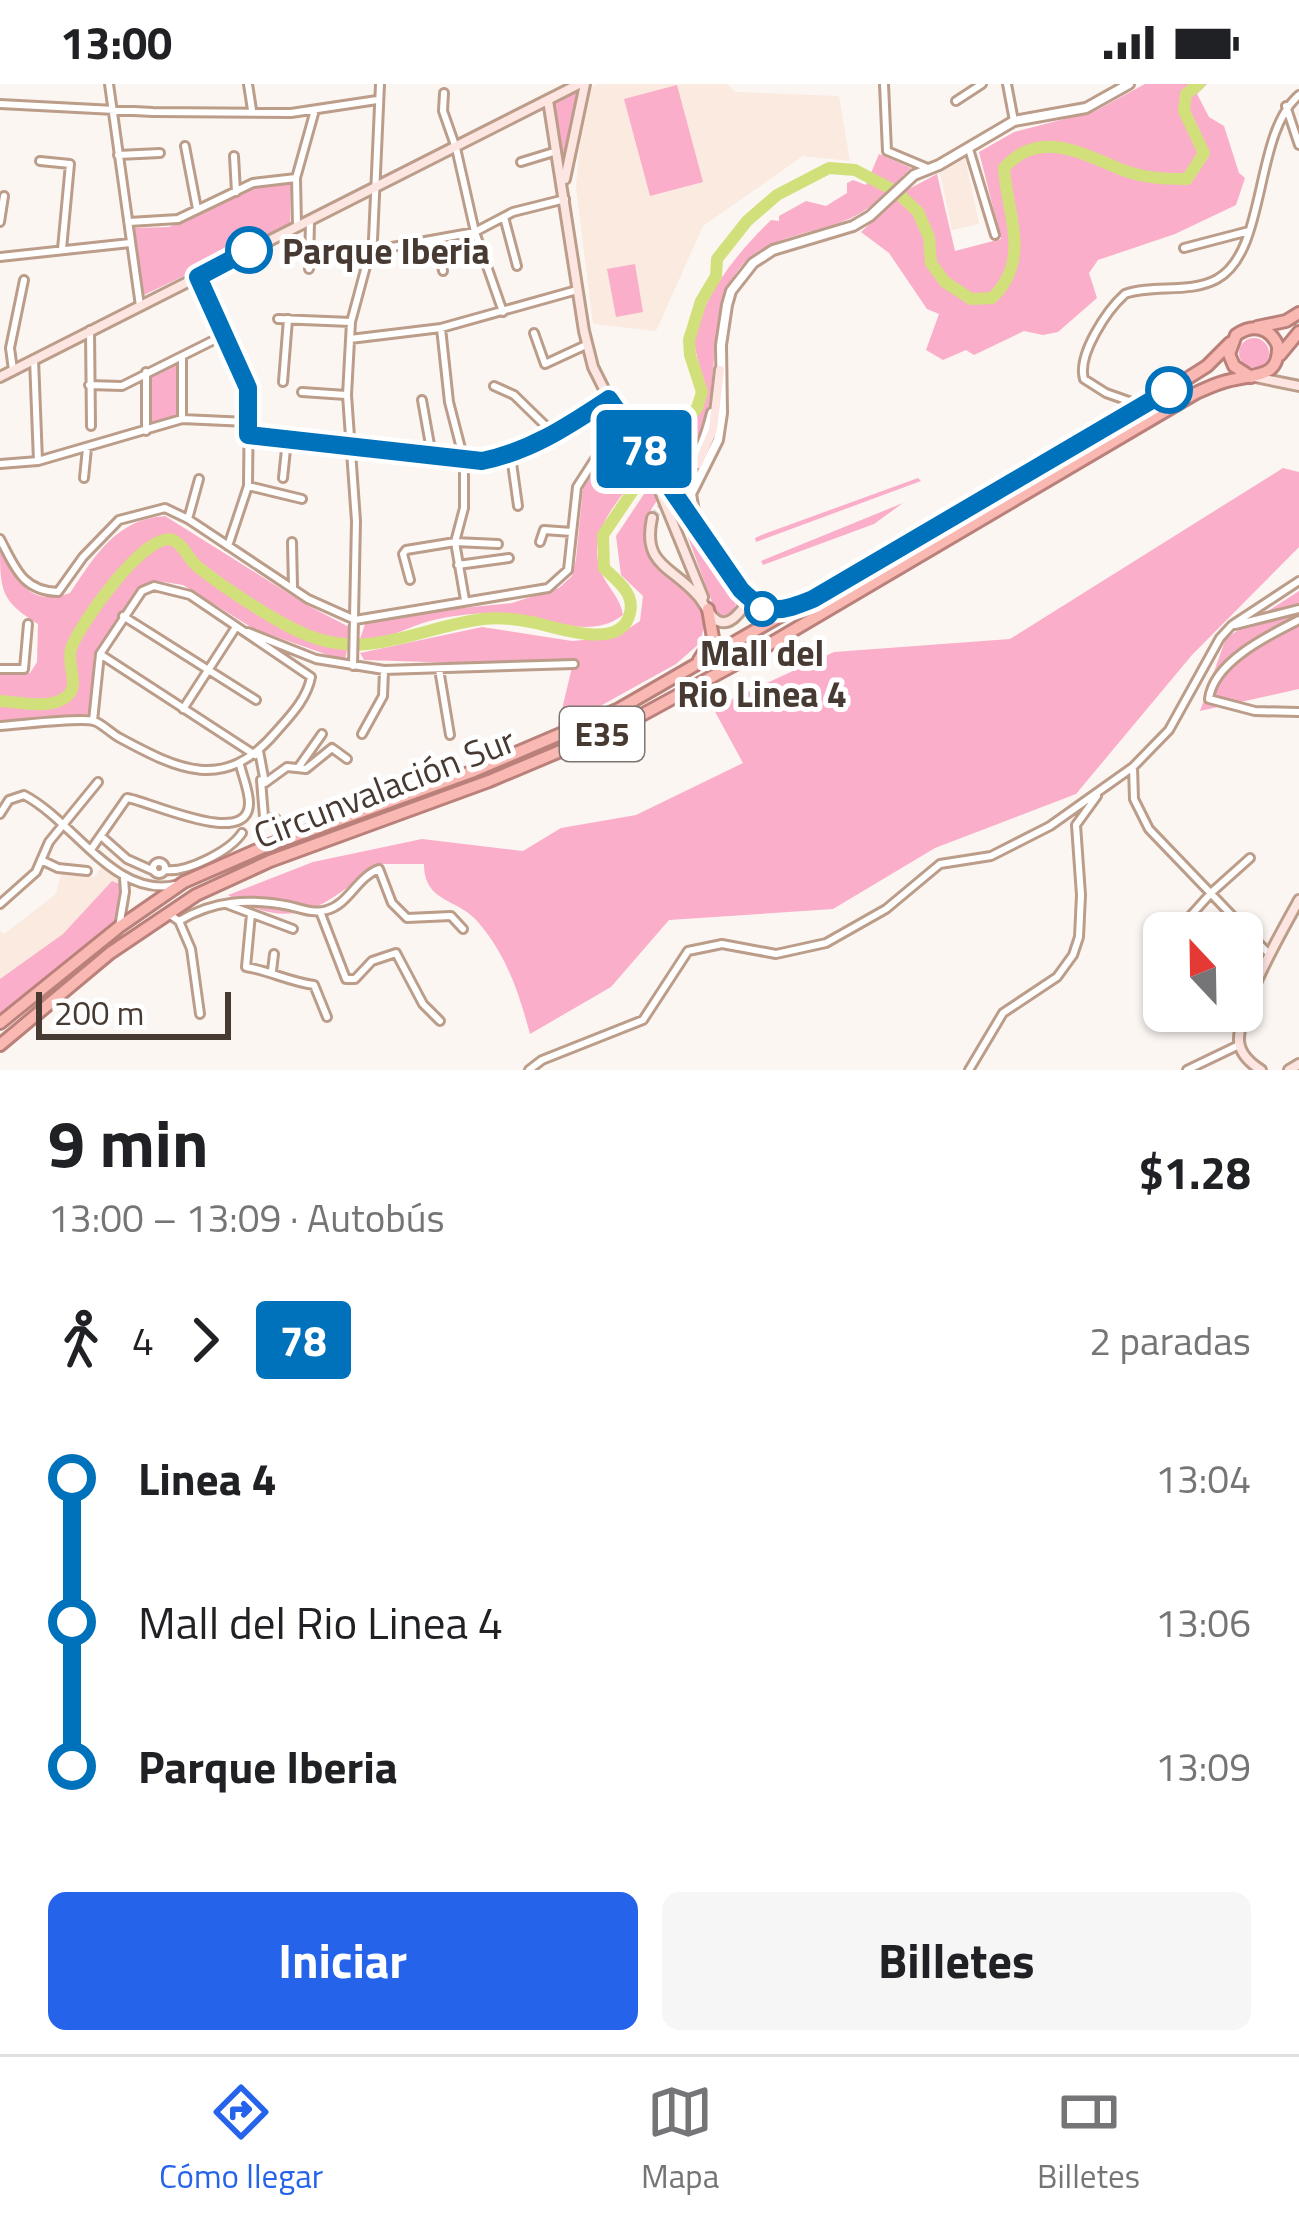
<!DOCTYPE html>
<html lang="es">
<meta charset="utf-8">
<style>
body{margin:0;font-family:"Titillium Web",sans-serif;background:#f6f6f6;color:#202124;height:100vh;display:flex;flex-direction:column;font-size:45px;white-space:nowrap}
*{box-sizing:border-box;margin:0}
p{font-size:39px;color:#757577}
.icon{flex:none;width:66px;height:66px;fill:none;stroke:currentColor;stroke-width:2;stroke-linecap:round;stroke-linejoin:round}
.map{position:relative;height:986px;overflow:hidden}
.drawer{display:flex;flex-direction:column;background:#fff;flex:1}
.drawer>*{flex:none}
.badge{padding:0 24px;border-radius:9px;font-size:42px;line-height:78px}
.needle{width:78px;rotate:338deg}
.controls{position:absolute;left:1143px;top:828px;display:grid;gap:24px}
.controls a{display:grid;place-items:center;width:120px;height:120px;border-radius:18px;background:#fff;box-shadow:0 3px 9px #0004;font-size:60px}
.scale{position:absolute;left:36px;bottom:30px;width:195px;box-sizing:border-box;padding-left:12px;border:6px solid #473a32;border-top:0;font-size:33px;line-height:42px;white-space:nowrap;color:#473a32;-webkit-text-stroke:9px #fff;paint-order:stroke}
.map>.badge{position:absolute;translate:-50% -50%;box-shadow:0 0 0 6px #fff}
.legs{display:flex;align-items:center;gap:18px;height:132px;padding:0 48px;font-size:39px}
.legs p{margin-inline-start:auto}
.overview{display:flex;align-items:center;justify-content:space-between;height:204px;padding:0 48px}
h1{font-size:66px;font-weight:700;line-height:90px}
.cta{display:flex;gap:24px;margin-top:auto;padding:24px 48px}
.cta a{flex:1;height:138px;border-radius:18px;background:#2563eb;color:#fff;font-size:48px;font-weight:700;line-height:138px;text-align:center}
.cta a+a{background:#f6f6f6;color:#202124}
ul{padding:0 48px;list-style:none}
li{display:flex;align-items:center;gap:42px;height:144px;font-size:45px}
li i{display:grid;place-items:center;width:18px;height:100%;margin:0 15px;background:currentColor}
li i::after{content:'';width:30px;height:30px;margin:-15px;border:9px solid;border-radius:50%;background:#fff}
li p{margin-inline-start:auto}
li:first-child i{background:linear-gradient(#0000 50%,currentColor 0)}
li:last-child i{background:linear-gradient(currentColor 50%,#0000 0)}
.status{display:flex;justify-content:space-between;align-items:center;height:84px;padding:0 60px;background:#fff;direction:ltr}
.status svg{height:33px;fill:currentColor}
.tabs{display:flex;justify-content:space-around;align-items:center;height:168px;border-top:3px solid #e0e0e0;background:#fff;font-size:33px;color:#757577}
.tabs a{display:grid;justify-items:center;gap:6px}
.tabs .active{color:#2563eb}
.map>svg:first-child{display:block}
.built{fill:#faeae0}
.green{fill:#faaeca}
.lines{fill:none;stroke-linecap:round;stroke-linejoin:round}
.river{stroke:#d2e07b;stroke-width:12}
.secondary-tunnel{stroke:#d8d0cc;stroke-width:8;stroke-dasharray:8 4;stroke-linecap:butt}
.minor-casing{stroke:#bb9d8a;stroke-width:12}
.tertiary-casing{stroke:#bb9d8a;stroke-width:14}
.secondary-casing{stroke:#bb9d8a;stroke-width:14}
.trunk-casing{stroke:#ba817a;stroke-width:16}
.minor{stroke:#fff;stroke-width:6}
.tertiary{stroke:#fff;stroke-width:8}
.secondary{stroke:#fde5e2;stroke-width:8}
.trunk{stroke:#fab8b3;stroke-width:10}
.line-1-casing{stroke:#fff;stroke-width:27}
.line-1{stroke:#0072bc;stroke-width:18}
.stop-1-dot{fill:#fff;stroke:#0072bc;stroke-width:6}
.labels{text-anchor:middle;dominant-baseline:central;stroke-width:10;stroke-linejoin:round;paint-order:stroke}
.shield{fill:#fff;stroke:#7e7570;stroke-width:3}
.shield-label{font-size:33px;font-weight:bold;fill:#473a32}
.stop-label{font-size:36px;font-weight:bold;fill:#473a32;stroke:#fff;text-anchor:start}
.street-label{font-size:36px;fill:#473a32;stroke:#fff}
</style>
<div class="status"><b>13:00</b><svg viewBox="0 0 49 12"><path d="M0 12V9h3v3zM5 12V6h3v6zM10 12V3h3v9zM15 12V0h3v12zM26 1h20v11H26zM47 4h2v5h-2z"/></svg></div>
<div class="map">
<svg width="1299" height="986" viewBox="0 0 1299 986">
<rect width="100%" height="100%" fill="#fcf6f2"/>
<path class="built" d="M 598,0 L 727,0 L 735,8 L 839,12 L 850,77 L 803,72 L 703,142 L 656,247 L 593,240 L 576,103 L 584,14 L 588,4 Z
M 965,74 L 979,140 L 952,146 L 940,89 Z
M 103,781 L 128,804 L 130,818 L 124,833 L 0,934 L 0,847 L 4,850 L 56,810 L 61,790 L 94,793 Z"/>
<path class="green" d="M 1145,0 L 1207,0 L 1197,10 L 1209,33 L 1224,42 L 1239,89 L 1245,94 L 1236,121 L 1175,150 L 1098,176 L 1089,189 L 1097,214 L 1058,248 L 1043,251 L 1024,247 L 974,271 L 966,266 L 943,276 L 926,266 L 939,230 L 927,225 L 889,169 L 861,148 L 905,107 L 937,90 L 955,167 L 1001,155 L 979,68 L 1014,48 L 1095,27 Z
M 677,1 L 703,98 L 650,112 L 624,15 Z
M 577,5 L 562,89 L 553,17 Z
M 879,70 L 911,84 C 894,100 876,122 855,132 C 814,153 761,148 734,192 C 701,244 728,358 674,389 L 660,380 L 696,345 L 690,327 C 693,320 701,308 702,301 C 704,286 693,270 695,254 C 703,210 740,166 771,136 L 779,137 L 779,132 L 806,117 L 826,122 L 847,109 L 847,99 L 853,96 L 866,101 Z
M 291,97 L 290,141 L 144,211 L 132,144 L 169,143 L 252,104 Z
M 635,180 L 643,228 L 616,233 L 607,185 Z
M1239 269a15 15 0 1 1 30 0a15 15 0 1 1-30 0Z
M 175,279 L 180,281 L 177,334 L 152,341 L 148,338 L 150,292 Z
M 626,357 L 642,384 C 621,415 585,447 601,488 C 608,504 621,515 623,531 C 588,559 537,529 497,529 C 473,529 445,532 423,539 C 401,546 384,558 360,555 L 365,540 L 402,530 L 512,519 L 559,504 L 572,492 L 576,475 L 583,404 L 605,372 Z
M 1283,384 L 1299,388 L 1299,463 L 1192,571 L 1076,710 L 935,764 L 833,825 L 669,836 L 611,903 L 530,950 C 519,909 507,872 478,838 C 458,814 424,819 424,780 L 376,780 C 325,823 293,850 228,811 L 313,778 L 422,755 L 523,767 L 561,744 L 636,731 L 743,679 L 713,624 L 834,568 L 1010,555 Z
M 918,394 L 921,397 L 756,458 L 755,454 L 764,450 Z
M 652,398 L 659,415 C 650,424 646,435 647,449 C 651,498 688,490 701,522 C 707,534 703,547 700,559 L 676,580 L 557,646 L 574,575 L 460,579 L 364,576 L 360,569 L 482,543 L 572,557 L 595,555 L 622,549 L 640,537 L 643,512 L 621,491 L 616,452 Z
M 903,419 L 874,440 L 763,481 L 761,477 Z
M 678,426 L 736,520 L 732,530 L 725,533 L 716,529 Z
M 165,432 L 307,521 L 351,544 L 345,577 L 254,545 L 183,501 L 157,497 L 139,505 L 94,570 L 89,630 L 0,638 L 0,588 L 30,589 L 37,578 L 38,540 C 0,516 0,507 0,458 C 16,491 24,525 70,509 C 95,472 116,435 165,432 Z
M 1299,507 L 1299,605 L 1200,627 L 1226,554 Z
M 112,797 L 122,801 L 127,812 L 121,832 L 0,930 L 0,895 L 63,850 Z"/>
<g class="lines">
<path class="river" d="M 0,617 C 18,618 47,625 63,615 C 83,604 66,583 71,565 C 78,542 146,446 173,456 C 183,460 189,476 198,483 C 223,503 277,539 307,551 C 366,576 418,545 476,536 C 492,533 515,535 531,538 C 555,542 621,569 630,529 C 635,509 617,497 604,484 L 603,451 L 659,368 L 697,324 L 702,308 L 690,271 L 689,256 L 701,217 L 716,192 L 717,175 L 747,137 L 777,111 L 829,84 L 855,86 L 897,108 L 918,128 L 929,153 L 931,179 L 945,198 L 971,215 L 992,214 C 1032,176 1007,131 1004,84 C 1039,44 1083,70 1120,85 C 1142,94 1164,95 1187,95 L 1204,69 L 1184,27 L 1186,10 L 1199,0"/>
<path class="secondary-tunnel" d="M 652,434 L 698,380"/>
<g class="minor-casing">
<path id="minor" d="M 109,0 L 140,222
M 248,0 L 252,26
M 884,0 L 887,67 L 930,85
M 1007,0 L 1014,37
M 444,9 L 443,27 L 456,64 L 475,148 L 503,228
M 956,17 L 982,0
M 0,20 L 153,28 L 291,29 L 377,16
M 1286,22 L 1299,61
M 185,62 L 197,125
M 969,65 L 995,151
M 118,71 L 160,69
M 234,72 L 236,108
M 40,77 L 70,80 L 62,165
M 521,78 L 557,67
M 504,133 L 517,182
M 0,138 L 4,112
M 129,138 L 178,135 L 253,99 L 296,94
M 297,142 L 296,94 L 315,26
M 437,155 L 443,187
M 1184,164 L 1249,147
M 370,167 L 475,148 L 513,128 L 565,115
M 0,173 L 130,159
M 309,185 L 310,136
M 198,193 L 249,309 L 248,402 L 228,462
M 278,235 L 351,238
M 441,244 L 449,318 L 464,376 L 464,424 L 455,458 L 465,516
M 90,246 L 91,342
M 534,249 L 545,280 L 586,261
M 350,255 L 441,244 L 577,206
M 34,275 L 38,377
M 13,286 L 10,264 L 24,196
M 283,298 L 288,235
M 89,301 L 122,302 L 226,250
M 494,302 L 514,311 L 555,351
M 302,308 L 346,311
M 422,316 L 432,372
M 1140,321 L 1106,309 L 1084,295 C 1077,271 1107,226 1125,210 C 1153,200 1190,210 1217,195 C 1268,167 1253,50 1299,11
M 182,334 L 182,272
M 146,347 L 146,288
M 248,351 L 482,377 C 531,368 568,342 609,315
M 511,372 L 518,422
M 0,380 L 38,377 L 182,335 L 248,338
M 84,394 L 87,364
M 283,394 L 287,356
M 248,402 L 302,415
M 188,435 L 199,395
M 0,455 C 15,483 22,507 58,508 L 83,473 L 119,436 L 165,424 L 188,435 L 308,515 L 355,536 L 548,504 L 568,486 L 577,403 L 597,372 L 630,345
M 292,458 L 293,503
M 540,458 L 544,446 L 572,448
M 458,481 L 509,474
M 410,496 L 403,470 L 406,466 L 455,458 L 498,460
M 123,532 L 256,616
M 1235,541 L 1299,525
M 248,548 L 316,575 L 384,586 L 574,580
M 100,570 L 255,671
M 353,582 L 356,437 L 347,311 L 351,238 L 373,156 L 380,0
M 0,585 L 24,585 L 28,540
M 439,585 L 450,651
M 183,625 L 236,543
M 1299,628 L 1255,627 L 1209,615 C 1213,578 1269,551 1299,536
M 0,642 C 20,641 78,633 94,637 C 101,639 111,649 118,653 C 179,686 224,709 276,648 C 290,632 307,615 311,593 L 190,511 L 154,502 L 142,507 L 100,570 L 93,637
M 362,650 L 383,612 L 384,586
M 259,667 L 265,699 L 287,683 L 306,685 L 332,664 L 347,675
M 1133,683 L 1134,715 L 1149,745 L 1269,870
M 298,684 L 322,650
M 261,696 L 264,733 L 276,735
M 0,730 L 9,716 L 24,711 C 74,737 114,814 175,801
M 101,752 L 127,775 L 154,787
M 92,764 L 127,714 C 147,716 249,766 249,719 C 249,707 243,693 240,681
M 41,776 L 58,784 L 87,787
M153 784a6 6 0 1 1 12 0a6 6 0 1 1-12 0Z
M 165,786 C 187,789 230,767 242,749
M 0,820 L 36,788 L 49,758 L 98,698
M 226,820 L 293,845
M 251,830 L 246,883 C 270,887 290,898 314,901 L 327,933
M 321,830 L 346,895 L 355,895 L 372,877 L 396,869 L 423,920 L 440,937
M 170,831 L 179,837 C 214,816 249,814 290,822 C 302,825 315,830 327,826 C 349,820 357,793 379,785 L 392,819 L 407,834 L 451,832 L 463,845
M 179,837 L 191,865 L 200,930
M 119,843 L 125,808 L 124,794
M 1175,849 L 1212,808 L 1250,774
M 1242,866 L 1253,853
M 1149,878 L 1164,863
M 272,887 L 274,870
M 529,986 L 542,976 L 643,936 L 688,867 L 722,860 L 776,870 L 826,859 L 886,825 L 940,780 L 991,772 L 1050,742 L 1133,683 L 1169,646 L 1220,554 L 1232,541 L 1299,497
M 969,986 L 1003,929 L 1057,893 L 1073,871 L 1079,853 L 1081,811 L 1076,741 L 1097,712
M 1187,986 L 1239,961"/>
</g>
<g class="tertiary-casing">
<path id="tertiary" d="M 661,390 L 675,393 C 698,380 706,353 712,329
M 696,440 L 691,410 L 718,356 L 722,329 L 721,261 L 727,221 L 731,207 L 753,179 L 773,166 L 853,142 L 870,132 L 914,91 L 939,81 L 1014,37 L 1086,24 L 1129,0"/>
</g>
<g class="secondary-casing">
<path id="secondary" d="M 548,16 L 584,247 L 593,283 L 609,315 L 741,507 L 744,523 C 738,530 731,540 721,538 C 710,536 704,517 696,510 C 671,482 642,481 652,434
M 565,95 L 585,0
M 0,293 L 579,0
M 1255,293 L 1299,302
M 698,380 L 713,346 L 720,286
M 650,383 L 703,513
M 1261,986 C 1250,979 1240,970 1239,957 C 1238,923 1282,847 1299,816
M 1289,986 L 1299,980"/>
</g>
<g class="trunk-casing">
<path id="trunk" d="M 1257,243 L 1286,237 L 1299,229
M 1280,271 L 1299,248
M 741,507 L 762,525 L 788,526
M 699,576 L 713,554 L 708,525
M 0,939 L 119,843 L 184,798 L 264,763 L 474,687 L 619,625 L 1144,322 L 1207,282 L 1230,259
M 0,961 L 110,869 L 196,811 L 270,777 L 489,697 L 627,639 L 741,577 L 1196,309 C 1209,303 1222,297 1236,295 C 1259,290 1279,292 1278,262 C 1270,243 1253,239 1236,251 L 1229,270 L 1234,282 L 1251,293"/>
</g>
<use href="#minor" class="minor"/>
<use href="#tertiary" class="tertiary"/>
<use href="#secondary" class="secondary"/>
<use href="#trunk" class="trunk"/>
</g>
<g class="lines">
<g class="line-1-casing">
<path id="line-1" d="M 249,166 L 198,193 L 248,304 L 248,351 L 482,377 C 531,367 568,342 609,315 L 741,506 C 767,532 781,528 813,515 L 1169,306"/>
</g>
<use href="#line-1" class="line-1"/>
</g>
<g class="stop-1-dot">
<circle cx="249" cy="166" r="21"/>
<circle cx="1169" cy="306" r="21"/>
<circle cx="762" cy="525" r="15"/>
</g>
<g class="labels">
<rect class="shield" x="560" y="623" width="84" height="54" rx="9"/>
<g class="shield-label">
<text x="602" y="650">E35</text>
</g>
<g class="stop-label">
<text x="282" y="166">Parque Iberia</text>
<text x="762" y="568" text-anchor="middle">Mall del<tspan x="762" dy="41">Rio Linea 4</tspan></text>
</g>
<g class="street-label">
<text transform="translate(384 703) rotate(-21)">Circunvalación Sur</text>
</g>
</g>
</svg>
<div class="controls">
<a><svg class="needle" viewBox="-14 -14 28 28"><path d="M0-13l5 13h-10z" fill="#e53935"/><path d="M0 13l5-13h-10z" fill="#757577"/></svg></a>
</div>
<div class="scale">200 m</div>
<b class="badge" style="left:644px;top:365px;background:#0072bc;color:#fff">78</b>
</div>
<section class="drawer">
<div class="overview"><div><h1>9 min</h1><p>13:00 – 13:09 · Autobús</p></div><b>$1.28</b></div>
<div class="legs"><svg class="icon" aria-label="walk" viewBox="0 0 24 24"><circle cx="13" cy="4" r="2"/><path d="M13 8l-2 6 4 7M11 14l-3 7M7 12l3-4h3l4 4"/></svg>4<svg class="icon" aria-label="forward" viewBox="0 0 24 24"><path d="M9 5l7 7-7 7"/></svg><b class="badge" style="background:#0072bc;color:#fff">78</b><p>2 paradas</p></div>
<ul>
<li><i style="color:#0072bc"></i><b>Linea 4</b><p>13:04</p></li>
<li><i style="color:#0072bc"></i><span>Mall del Rio Linea 4</span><p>13:06</p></li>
<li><i style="color:#0072bc"></i><b>Parque Iberia</b><p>13:09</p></li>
</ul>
<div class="cta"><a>Iniciar</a><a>Billetes</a></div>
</section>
<nav class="tabs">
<a class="active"><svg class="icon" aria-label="directions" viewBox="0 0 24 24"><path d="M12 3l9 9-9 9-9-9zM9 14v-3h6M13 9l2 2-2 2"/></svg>Cómo llegar</a>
<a><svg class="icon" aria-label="map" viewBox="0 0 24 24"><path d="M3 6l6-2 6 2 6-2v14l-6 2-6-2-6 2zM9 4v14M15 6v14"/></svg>Mapa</a>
<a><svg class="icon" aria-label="tickets" viewBox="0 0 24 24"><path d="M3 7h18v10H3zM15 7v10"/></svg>Billetes</a>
</nav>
